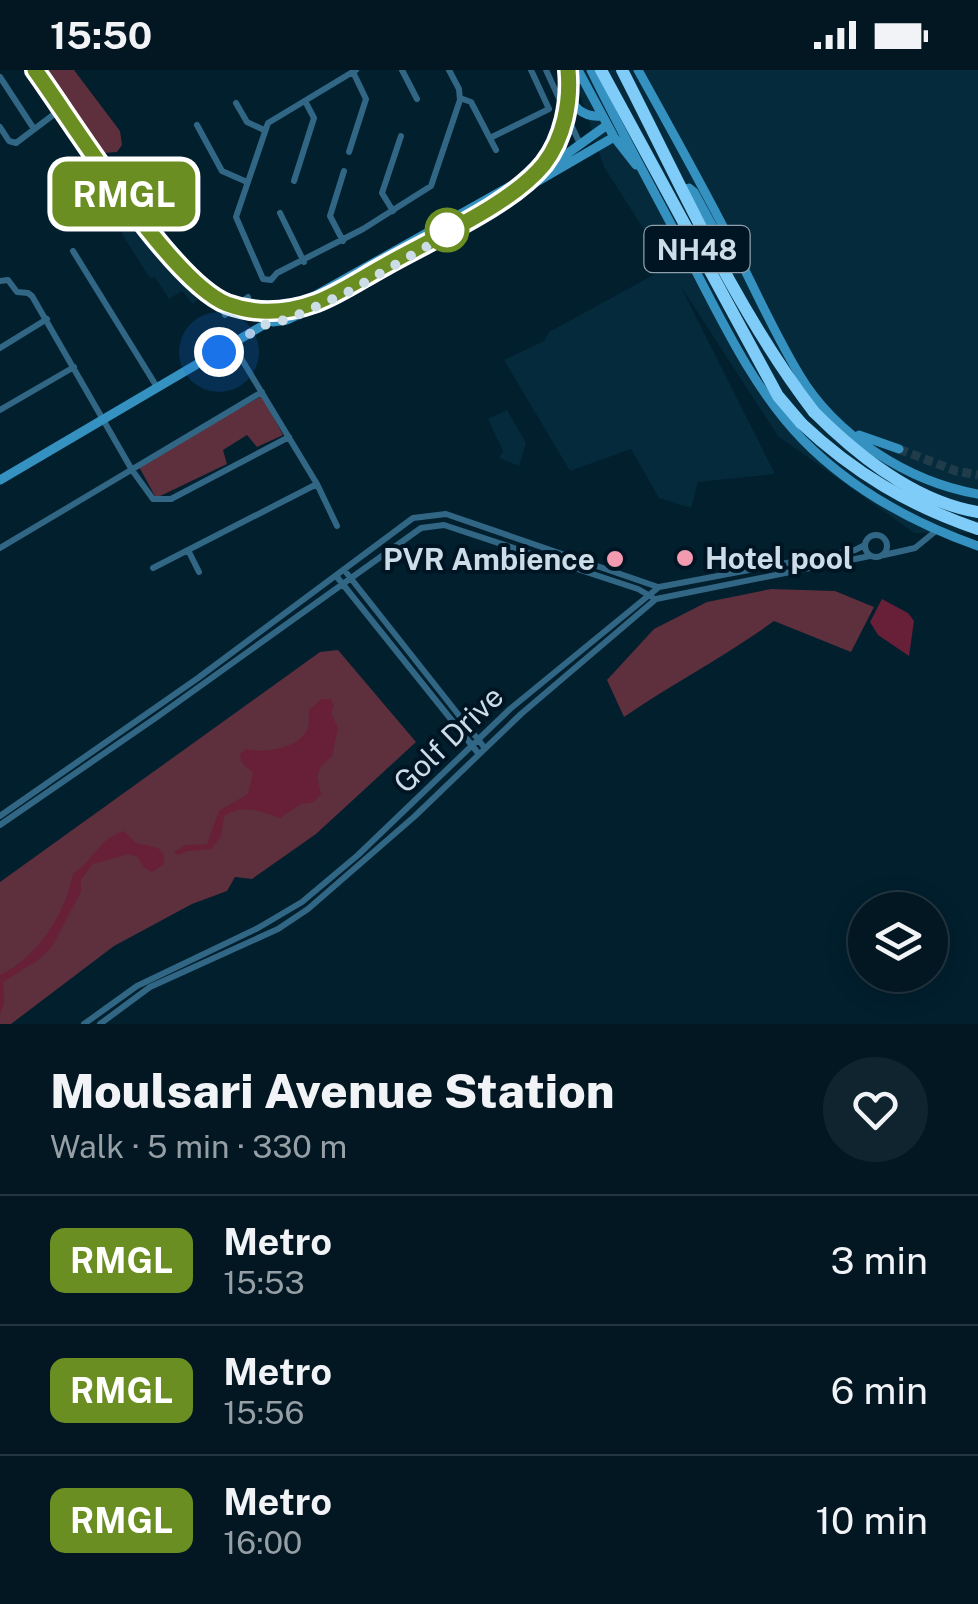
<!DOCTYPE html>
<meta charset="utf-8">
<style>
body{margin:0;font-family:"Public Sans",sans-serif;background:#10242f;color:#f1f3f6;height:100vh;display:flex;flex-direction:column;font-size:38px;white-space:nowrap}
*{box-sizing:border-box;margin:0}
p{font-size:32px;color:#969fa5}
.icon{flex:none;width:55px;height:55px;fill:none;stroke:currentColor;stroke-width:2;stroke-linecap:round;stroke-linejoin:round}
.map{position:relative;height:954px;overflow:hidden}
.panel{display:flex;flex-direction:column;background:#021722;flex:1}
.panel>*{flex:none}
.badge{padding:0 20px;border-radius:15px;font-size:35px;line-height:65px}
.buttons{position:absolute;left:848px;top:822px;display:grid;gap:20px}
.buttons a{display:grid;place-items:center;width:100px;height:100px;border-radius:50%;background:#021722;box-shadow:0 5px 25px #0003,0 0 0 2px #233640;font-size:50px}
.you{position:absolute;width:50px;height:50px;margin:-25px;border:8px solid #fff;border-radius:50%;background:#1a73e8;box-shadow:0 0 0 15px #1a73e833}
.map>.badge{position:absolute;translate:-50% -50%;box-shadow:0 0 0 5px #fff}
.round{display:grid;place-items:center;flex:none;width:105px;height:105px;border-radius:52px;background:#10242f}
.head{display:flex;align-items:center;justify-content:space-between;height:170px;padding:0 50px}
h1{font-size:48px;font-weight:800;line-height:75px}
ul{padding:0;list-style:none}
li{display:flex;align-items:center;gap:30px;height:130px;padding:0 50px;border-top:2px solid #233640}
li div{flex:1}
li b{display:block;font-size:38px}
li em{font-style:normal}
li .badge{min-width:110px;font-weight:700;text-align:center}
.status{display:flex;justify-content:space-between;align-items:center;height:70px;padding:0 50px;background:#021722;direction:ltr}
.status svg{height:28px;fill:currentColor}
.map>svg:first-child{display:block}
.built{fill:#042a3c}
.green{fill:#5e2f3c}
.water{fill:#672037}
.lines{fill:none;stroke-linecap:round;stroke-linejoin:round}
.secondary-tunnel{stroke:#203c4a;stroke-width:9;stroke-dasharray:9 4.5;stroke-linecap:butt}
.street{stroke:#316784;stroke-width:6}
.secondary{stroke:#3491c0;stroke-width:9}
.highway{stroke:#7fccf8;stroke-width:12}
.rail{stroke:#6a808d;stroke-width:2.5;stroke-dasharray:15 8;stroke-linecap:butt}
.highway-bridge{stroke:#7fccf8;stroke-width:12}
.line-casing{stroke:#fff;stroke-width:22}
.line{stroke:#6b8e23;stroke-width:15}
.walk{stroke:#cddde7;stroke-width:10;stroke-dasharray:0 18}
.stop-dot{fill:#fff;stroke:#6b8e23;stroke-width:5}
.poi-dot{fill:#f29ab0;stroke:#001524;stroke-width:4}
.labels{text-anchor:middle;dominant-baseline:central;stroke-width:8;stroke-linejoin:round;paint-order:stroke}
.shield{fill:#001524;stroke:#90a1ac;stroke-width:2.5}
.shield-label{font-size:28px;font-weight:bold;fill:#cddde7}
.poi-label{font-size:30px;font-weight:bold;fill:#cddde7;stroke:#001524;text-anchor:start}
.street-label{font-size:30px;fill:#cddde7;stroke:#001524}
</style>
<div class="status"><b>15:50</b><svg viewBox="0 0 49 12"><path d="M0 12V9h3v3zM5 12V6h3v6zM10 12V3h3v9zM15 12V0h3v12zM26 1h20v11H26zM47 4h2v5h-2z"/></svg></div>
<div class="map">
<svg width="978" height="954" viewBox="0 0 978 954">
<rect width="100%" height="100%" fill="#021f2e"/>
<path class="built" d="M 572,0 L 978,0 L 978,463 L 914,463 L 778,366 L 680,215 L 775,404 L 698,412 L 691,438 L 659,428 L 631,379 L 570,401 L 504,290 L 544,271 L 549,262 L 668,197 L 604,97 Z
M 118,114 L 203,224 L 193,234 L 182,221 L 169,229 L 155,207 L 150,208 L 123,166 L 109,120 Z
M 507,340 L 526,373 L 519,396 L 499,388 L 503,381 L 488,349 Z"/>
<path class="green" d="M 44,0 L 74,0 L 120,61 L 122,75 L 117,82 L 104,83 Z
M 262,326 L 283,365 L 257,377 L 247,365 L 223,380 L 227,394 L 156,428 L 138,395 Z
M 771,519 L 835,521 L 874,537 L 851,582 L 774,551 C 726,586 673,613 624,647 L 607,610 L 654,559 L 707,532 Z
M 338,580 L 416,672 L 316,764 L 252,809 L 235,807 L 227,821 L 192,834 L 114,876 L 11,954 L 0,954 L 0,812 L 320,582 Z"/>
<path class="water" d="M 882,529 L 908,543 L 914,551 L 909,586 L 878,565 L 870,552 Z
M 322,629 L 331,629 L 334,637 L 331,643 L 338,658 L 332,686 L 321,696 L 317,706 L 321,724 L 314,732 L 301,734 L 280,748 C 260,741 243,734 224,746 L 221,766 L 211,779 L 187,781 L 178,785 L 174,782 L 186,775 L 207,774 L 219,741 L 248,724 L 253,703 L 242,693 L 240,684 L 246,679 C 263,684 303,678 308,657 C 310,652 308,646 309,640 Z
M 124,761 L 136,773 L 158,778 L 163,783 L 164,794 L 152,802 L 143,797 L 138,787 L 128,784 L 93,794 L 81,809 L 81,822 L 51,878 L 38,890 L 3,912 L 4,933 L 0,944 L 0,905 C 38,887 65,844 73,804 C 94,790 99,768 124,761 Z"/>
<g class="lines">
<path class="secondary-tunnel" d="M 899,379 L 956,401 L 978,405"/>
<path class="street" d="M 356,0 L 268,53 L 236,147 L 263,209 L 271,210 L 277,203 L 363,159 L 431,116 L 460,30 L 459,19 L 449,0
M 402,0 L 417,29
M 546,0 L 580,74
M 0,7 L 34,59
M 460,28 L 471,32 L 496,80
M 236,33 L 247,52 L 264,60
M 197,55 L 222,101 L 247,112
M 0,57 L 9,71 L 16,73 L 57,42 L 30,0
M 490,68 L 549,39 L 531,0
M 349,82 L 366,29 L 353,2
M 294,111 L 314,48 L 305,31
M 393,141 L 382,123 L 401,66
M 280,143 L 304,192
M 343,171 L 330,146 L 344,101
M 73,181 L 157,317
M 0,211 L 8,210 L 17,222 L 28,223 L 32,226 L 132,400 L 153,429 L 171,429 L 289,367
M 225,245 L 248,227
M 233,275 L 317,414 L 337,456
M 0,278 L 47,249
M 0,340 L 74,297
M865 476a11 11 0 1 1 22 0a11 11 0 1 1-22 0Z
M 0,478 L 262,322
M 188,480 L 199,502
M 884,485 L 915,478 L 937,460
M 153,498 L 317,414
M 345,501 L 484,677
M 337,507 L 478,683
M 0,746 L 198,608 L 413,448 L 446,444 L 658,517
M 0,755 L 157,647 L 421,458 L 444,455 L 638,519 L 652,527
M 84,954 L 137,916 L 258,858 L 302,832 L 358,785 L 510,639 L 659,517 L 855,480 L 865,475
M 100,954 L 150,917 L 278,859 L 308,839 L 415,746 L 521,644 L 656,529 L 870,486"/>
<path class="secondary" d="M 578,0 L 614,67 L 636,95
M 591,0 C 622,64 657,127 690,190 C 722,251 754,320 803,370 C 852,420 913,453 978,476
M 638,0 C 669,56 700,111 729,168 C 752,213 773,261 799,304 C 835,365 908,412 978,424
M 581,7 L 567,18 C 570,36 583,48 602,46
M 681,120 L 689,118 L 694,122 L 729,187 L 743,196
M 273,252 L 287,250 L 347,222 L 614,67
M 859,365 L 899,379
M 0,410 L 284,243 L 564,86 L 607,55"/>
<path class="highway" d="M 814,342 C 857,385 916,432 978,442
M 801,353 C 854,403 910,436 978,459"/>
<path class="rail" d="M 35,0 C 74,54 171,213 228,234 C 257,244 288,243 317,232 C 342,223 367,205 391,192 C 437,166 512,134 544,94 C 564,68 571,32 568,0"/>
<path class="highway-bridge" d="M 601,0 L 778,326 L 801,353
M 622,0 C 681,115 735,239 814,342"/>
</g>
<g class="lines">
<g class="line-casing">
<path id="line" d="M 35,0 C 74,54 171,212 227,234 C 257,245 287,243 317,232 C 340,223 362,208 384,196 C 431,169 511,135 544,94 C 564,68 571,32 568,0"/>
</g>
<use href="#line" class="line"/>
<path class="walk" d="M 219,282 L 270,252 L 287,250 L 348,222 L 447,165 L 447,160"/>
</g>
<circle class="stop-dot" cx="447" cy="160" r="20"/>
<g class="poi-dot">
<circle cx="685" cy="488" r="10"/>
<circle cx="615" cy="489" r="10"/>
</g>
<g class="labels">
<rect class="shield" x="644.5" y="156" width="105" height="46" rx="8"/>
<g class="shield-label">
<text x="697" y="179">NH48</text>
</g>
<g class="poi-label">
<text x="705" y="488">Hotel pool</text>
<text x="595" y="489" text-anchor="end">PVR Ambience</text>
</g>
<g class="street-label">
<text transform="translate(448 669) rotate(-44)">Golf Drive</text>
</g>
</g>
</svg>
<div class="buttons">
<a><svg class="icon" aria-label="layers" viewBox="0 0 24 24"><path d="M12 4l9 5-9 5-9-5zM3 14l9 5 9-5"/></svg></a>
</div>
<div class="you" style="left:219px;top:282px"></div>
<b class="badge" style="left:124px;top:124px;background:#6b8e23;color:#fff">RMGL</b>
</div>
<section class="panel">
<div class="head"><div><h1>Moulsari Avenue Station</h1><p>Walk · 5 min · 330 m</p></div><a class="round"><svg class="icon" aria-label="heart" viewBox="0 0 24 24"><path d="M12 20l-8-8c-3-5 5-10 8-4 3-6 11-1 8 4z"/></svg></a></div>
<ul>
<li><span class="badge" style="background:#6b8e23;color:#fff">RMGL</span><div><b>Metro</b><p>15:53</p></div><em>3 min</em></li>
<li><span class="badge" style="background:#6b8e23;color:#fff">RMGL</span><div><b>Metro</b><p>15:56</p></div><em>6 min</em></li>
<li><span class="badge" style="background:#6b8e23;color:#fff">RMGL</span><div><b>Metro</b><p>16:00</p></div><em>10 min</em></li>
</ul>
</section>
